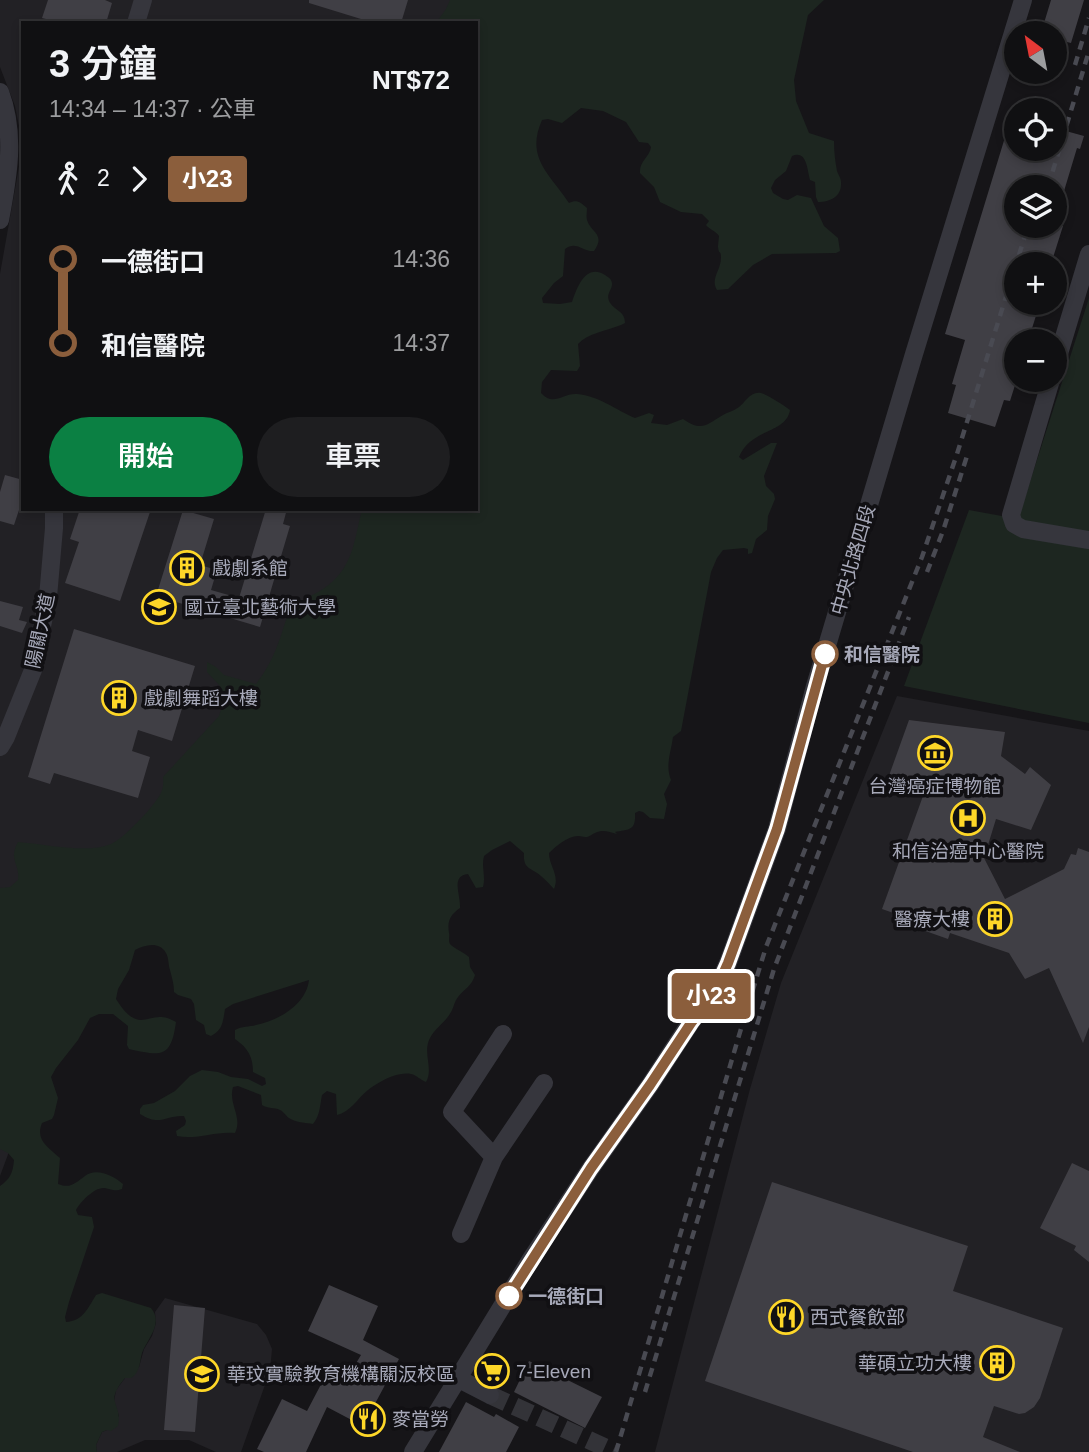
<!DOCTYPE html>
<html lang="zh-TW">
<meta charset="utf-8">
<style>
body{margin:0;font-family:Helvetica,"Noto Sans TC",sans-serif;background:#1e1e20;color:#f1f3f6;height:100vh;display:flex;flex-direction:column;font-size:26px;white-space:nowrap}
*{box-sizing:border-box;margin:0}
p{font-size:23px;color:#9c9d9f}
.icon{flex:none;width:38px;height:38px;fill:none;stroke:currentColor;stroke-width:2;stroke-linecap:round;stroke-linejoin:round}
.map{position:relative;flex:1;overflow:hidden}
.drawer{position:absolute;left:21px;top:21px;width:457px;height:490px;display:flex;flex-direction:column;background:#101012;border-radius:0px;box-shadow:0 4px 10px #0003,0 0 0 2px #303032}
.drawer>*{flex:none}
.badge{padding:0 14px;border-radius:5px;font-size:24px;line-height:46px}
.needle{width:46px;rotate:328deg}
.buttons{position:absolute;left:1004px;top:21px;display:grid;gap:14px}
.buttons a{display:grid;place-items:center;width:63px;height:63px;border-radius:50%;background:#101012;box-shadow:0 4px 10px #0003,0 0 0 2px #303032;font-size:35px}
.map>.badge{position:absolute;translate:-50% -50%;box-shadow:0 0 0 4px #fff}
.legs{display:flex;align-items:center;gap:10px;height:77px;padding:0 28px;font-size:23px}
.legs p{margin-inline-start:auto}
.summary{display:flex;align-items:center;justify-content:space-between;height:119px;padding:0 28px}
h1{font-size:38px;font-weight:600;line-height:52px}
.cta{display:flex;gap:14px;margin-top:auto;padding:14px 28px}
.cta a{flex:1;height:80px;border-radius:42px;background:#0b8043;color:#fff;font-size:28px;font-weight:600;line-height:80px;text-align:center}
.cta a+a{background:#1e1e20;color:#f1f3f6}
ul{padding:0 28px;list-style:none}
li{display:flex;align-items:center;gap:24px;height:84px;font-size:26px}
li i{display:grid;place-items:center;width:10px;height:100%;margin:0 9px;background:currentColor}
li i::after{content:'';width:18px;height:18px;margin:-9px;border:5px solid;border-radius:50%;background:#101012}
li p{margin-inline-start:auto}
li:first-child i{background:linear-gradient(#0000 50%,currentColor 0)}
li:last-child i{background:linear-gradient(currentColor 50%,#0000 0)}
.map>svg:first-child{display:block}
.built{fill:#222125}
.green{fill:#1d2620}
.building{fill:#403f45}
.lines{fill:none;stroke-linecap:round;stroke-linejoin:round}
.minor-tunnel{stroke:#333338;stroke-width:18;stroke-dasharray:18 9;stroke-linecap:butt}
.minor{stroke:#36363d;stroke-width:18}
.rail{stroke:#494a52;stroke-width:4.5;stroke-dasharray:9 7;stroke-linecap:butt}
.line-1-casing{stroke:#fff;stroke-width:16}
.line-1{stroke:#8b5e3c;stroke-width:10}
.stop-1-dot{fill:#fff;stroke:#8b5e3c;stroke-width:3.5}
.labels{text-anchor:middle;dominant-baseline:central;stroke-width:7;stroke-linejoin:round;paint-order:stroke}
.street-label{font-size:19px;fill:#a7a9b9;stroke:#111013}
.poi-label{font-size:19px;fill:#a7a9b9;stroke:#111013;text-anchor:start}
.stop-label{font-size:19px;font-weight:bold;fill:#a7a9b9;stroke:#111013;text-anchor:start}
</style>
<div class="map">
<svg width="1089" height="1452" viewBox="0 0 1089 1452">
<rect width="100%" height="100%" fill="#161518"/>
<path class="built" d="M 0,0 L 469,0 L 446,23 L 23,23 L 23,509 L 378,509 L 372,532 L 19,1125 L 0,1176 L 0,274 L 20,161 L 20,131 L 15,106 L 0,67 Z
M 897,696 L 1089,731 L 1089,1452 L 655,1452 L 750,1089 L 781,983 Z
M 165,1298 L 257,1324 L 266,1335 L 272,1349 L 270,1371 L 241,1452 L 216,1452 L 189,1440 L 145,1440 L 117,1452 L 97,1452 L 96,1445 L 102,1432 L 107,1430 L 119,1416 L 114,1402 L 116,1390 L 125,1378 L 139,1367 L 144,1349 L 152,1336 L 156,1323 L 155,1312 Z"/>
<path class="green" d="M 450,0 L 824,0 L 808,15 L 794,80 L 796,101 L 809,133 L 834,141 C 834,151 835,161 837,171 C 838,174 841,178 841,182 C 842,196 831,202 818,202 L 816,197 L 815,182 L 810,180 C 807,169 807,150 792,156 L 786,171 L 775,180 L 771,188 L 773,193 L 783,199 L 788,200 L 797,195 L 811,198 L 824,226 L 838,238 L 840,251 L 836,253 L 772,254 L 753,265 L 728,289 L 717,290 C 710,279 721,270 721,258 C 721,249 719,256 718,247 C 718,246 719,236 719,236 C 717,232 709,229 706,225 L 709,221 L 702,214 L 681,212 L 660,202 L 654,187 L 640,173 C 639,161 650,157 651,147 L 648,143 L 639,142 L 626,122 L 603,111 L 581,108 L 562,123 L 548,119 L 542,120 C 525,158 550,174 569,203 C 577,199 580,202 587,208 C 587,212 586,216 587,220 C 591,233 606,234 594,251 C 583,252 576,240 565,249 L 563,276 L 554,283 L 542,298 L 543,303 L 560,304 L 572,302 C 577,287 586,263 605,275 C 609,278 612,279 612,284 C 612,290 606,294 609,301 C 614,311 625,310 625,323 L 621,325 C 606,331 588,333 578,344 L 580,366 L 577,371 L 551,370 L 542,382 L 541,393 C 554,407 562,393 577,394 C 599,396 616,410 635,418 L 649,413 L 654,415 L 651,423 L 667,425 L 683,419 C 702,432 706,425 723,415 C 728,412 734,411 739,407 C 745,403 750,391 761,393 C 766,394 785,406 790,410 C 786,434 751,428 739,457 L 743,460 L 771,443 L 777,443 L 764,476 L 766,486 L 774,494 L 775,499 L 768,516 L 767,530 L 756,539 L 752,553 L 748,554 L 748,549 L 744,548 L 723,550 L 717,558 L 711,572 L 681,731 L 673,737 C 671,752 665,765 671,780 L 664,794 L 667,804 L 664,819 L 650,818 L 643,812 L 639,811 L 635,813 C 636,831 629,829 615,832 L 617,834 C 609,832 603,829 595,833 C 590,835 590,837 585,837 C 583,837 581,836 579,836 C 569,835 556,846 549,853 C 549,866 560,875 554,889 C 550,885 546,880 541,876 C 531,867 523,870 524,853 L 510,841 L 492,850 L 484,856 C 481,867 486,876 483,887 L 476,888 L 468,874 C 450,876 461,895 460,908 C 450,915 447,921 449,933 C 450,936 448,941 450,944 C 452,947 465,953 469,957 L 470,967 L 475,975 C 472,986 464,989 458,997 C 454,1002 454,1007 451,1012 C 446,1022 435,1028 430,1038 C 422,1053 434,1068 426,1082 C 420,1080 417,1075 411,1074 C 398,1071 378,1082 368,1090 C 358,1098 350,1112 337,1115 L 336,1094 L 327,1091 L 322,1095 C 320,1105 320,1116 313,1124 C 307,1123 294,1122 289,1118 C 287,1117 283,1111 280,1110 C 274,1107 268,1109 262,1105 L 261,1095 L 238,1086 L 233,1087 C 228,1104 243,1117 235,1133 C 215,1131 197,1140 177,1136 L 176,1131 L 185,1125 L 186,1121 L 184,1116 C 165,1115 161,1127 140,1114 L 140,1109 L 143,1105 L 154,1103 L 175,1091 L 190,1076 L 202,1070 L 218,1072 L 231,1077 L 248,1079 L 262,1086 L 266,1084 L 265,1078 L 253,1072 C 253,1057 248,1048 235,1039 L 235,1030 C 242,1026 249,1027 256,1025 C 279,1020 306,1005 309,980 L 233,1004 L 225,1009 C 223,1021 223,1030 211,1036 L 206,1034 L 204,1025 L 196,1020 L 194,1004 L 191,999 L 178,995 L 174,992 C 174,984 172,978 170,970 C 168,964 169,958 166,953 C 159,941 145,945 135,950 L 129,970 L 118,989 L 116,999 C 142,1040 148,1005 176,1022 C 171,1059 161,1056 129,1049 L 127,1045 L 128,1026 L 113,1014 L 99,1014 L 90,1018 L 78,1040 L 56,1068 L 51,1077 L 58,1098 L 54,1115 L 52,1119 L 42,1123 C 35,1140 48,1147 60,1158 L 58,1184 C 71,1189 75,1183 85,1176 C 96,1167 114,1176 123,1184 L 122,1189 C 114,1192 112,1189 104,1188 C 95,1187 80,1202 76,1210 L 78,1215 L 92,1217 L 94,1227 L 69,1302 L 65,1317 L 66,1322 C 83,1321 88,1308 96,1295 L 102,1293 L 151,1308 C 164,1324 147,1339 142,1353 C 140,1360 140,1369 135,1375 C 131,1379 131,1378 125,1378 C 103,1404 123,1402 118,1426 L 111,1431 L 107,1430 L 102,1432 L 96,1445 L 97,1452 L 0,1452 L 0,1186 C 10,1179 13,1173 14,1160 L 8,1153 L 0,1149 L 0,888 L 10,887 L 18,880 C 20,863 8,860 18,842 C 44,844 88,854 111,844 C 121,840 140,820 148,811 C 157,799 165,793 163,777 L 219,716 L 222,706 L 220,686 L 207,672 L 207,662 L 216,667 L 224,675 L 256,684 C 266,671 274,656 279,641 C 283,631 285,619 291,610 C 298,600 313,596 323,589 C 353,569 354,542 362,509 L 476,509 L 476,23 L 436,23 L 446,9 Z
M 1089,298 L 1089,723 L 904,686 L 969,510 L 1018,519 Z"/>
<path class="building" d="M 48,0 L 105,0 L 112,3 L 106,23 L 50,23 L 50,20 L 42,18 Z
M 309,0 L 408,0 L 401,23 L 374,23 L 309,3 Z
M 1051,0 L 1084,0 L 1071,43 L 1055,39 L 1055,33 L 1041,33 Z
M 1055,128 L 1084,136 L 1080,149 L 1077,148 L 1058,211 L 1055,211 L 1055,187 L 1017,187 L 1017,226 L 1063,226 L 1051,264 L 1017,264 L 1017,303 L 1040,303 L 1028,341 L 1017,341 L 1017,379 L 1010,401 L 1004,400 L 995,427 L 948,413 L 956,385 L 952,384 L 965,340 L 945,334 L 1006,134 L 1017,137 L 1017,149 L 1055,149 Z
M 5,475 L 23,480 L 23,498 L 14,525 L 0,521 L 0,492 Z
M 80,509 L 151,509 L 120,601 L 65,583 L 79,542 L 70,539 Z
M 266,509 L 287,509 L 283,524 L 290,526 L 260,627 L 156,596 L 183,510 L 214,519 L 200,565 L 217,570 L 211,590 L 239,598 Z
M 0,601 L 23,607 L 19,620 L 27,622 L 22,633 L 0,626 Z
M 74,629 L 195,666 L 172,741 L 138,730 L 132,751 L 150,757 L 138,798 L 54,773 L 50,784 L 28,777 Z
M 909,720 L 1005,732 L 1001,756 L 1025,774 L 1030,767 L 1051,785 L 1031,830 L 996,819 L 984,858 L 1005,899 L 1064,869 L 1071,854 L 1076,855 L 1078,848 L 1089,852 L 1089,1027 L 1083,1043 L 1049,968 L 1025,979 L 1009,953 L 950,933 L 948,939 L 900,922 L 902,916 L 882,909 L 923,796 L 886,784 Z
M 1072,1163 L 1089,1171 L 1089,1262 L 1074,1250 L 1076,1246 L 1040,1228 Z
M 772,1182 L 968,1246 L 953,1291 L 1063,1328 L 1040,1398 L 1034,1407 L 1025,1413 L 1019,1414 L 994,1406 L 983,1437 L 1020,1452 L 913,1452 L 705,1381 Z
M 329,1285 L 378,1306 L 363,1340 L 399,1359 L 363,1426 L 327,1407 L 306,1452 L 264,1452 L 257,1449 L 282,1399 L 307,1411 L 328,1371 L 346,1380 L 361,1355 L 308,1331 Z
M 174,1305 L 205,1308 L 195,1432 L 164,1430 Z
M 529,1361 L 602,1397 L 585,1428 L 514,1392 Z
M 466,1402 L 494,1417 L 496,1414 L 519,1427 L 506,1452 L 439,1452 Z"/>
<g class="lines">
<path class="minor-tunnel" d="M 490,1395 L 615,1452"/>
<path class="minor" d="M 136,23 L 143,0
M 0,92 C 16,134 8,178 0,220
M 1055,367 L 1089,254
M 1051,380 L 1011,515 L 1014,524 L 1023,529 L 1089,540
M 0,747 L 6,737 L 33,670 L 48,597 L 54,528 L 54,509
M 494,1157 L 452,1112 L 503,1034
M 461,1234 L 494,1157 L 544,1083
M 457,1378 L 490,1395
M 413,1452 L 531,1259 L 591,1168 L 650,1085 L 691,1022 L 716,990 L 728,963 L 777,829 L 815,686 L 914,354 L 1023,0"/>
<path class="rail" d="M 1075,65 L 1089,18
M 1048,187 L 1089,51
M 927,572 L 943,531 L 967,456
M 645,1392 L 774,969 L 909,617
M 616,1452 L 743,1022 L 766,947 L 922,557 L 957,454 L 1028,226"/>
</g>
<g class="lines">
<g class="line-1-casing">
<path id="line-1" d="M 509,1296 L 591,1168 L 650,1085 L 691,1023 L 716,990 L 728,963 L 777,829 L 825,654"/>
</g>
<use href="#line-1" class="line-1"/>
</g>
<defs>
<g id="building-ring" transform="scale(1.75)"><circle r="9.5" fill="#111013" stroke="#fed728" stroke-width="1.5"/><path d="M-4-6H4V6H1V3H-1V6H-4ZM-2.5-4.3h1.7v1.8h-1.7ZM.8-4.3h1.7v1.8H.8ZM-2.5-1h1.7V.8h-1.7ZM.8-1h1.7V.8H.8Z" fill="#fed728"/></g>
<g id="university-ring" transform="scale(1.75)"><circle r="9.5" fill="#111013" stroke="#fed728" stroke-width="1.5"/><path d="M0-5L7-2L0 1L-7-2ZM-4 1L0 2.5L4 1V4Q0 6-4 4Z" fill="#fed728"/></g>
<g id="museum-ring" transform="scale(1.75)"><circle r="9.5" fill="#111013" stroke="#fed728" stroke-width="1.5"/><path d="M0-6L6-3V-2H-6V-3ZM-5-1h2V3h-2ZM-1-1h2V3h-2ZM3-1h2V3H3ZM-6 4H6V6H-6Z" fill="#fed728"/></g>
<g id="hospital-ring" transform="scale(1.75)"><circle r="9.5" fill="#111013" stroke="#fed728" stroke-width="1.5"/><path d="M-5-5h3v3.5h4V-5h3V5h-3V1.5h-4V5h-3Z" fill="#fed728"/></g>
<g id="restaurant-ring" transform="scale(1.75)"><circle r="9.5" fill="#111013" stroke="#fed728" stroke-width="1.5"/><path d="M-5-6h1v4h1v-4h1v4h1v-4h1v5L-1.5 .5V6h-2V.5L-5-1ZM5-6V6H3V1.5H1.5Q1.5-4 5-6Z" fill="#fed728"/></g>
<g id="supermarket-ring" transform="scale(1.75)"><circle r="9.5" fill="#111013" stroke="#fed728" stroke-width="1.5"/><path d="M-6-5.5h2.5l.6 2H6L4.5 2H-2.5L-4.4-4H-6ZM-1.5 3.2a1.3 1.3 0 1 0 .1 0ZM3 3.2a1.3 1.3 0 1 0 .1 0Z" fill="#fed728"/></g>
<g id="school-ring" transform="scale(1.75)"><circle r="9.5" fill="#111013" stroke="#fed728" stroke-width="1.5"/><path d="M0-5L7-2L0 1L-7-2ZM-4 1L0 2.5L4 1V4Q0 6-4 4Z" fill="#fed728"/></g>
</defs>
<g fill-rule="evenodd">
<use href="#building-ring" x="187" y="568"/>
<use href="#university-ring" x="159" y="607"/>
<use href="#building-ring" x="119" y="698"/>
<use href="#museum-ring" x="935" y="753"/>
<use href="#hospital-ring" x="968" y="818"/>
<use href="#building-ring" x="995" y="919"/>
<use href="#restaurant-ring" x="786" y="1317"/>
<use href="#building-ring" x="997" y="1363"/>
<use href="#supermarket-ring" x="492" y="1371"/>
<use href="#school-ring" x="202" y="1374"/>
<use href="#restaurant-ring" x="368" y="1419"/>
</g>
<g class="stop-1-dot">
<circle cx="825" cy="654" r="12"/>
<circle cx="509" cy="1296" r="12"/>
</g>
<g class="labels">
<g class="street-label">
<text transform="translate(853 560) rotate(-74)">中央北路四段</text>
<text transform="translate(40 631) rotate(-78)">陽關大道</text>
</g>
<g class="poi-label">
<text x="212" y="568">戲劇系館</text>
<text x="184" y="607">國立臺北藝術大學</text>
<text x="144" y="698">戲劇舞蹈大樓</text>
<text x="935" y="786" text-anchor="middle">台灣癌症博物館</text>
<text x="968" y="851" text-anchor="middle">和信治癌中心醫院</text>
<text x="970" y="919" text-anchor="end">醫療大樓</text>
<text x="810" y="1317">西式餐飲部</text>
<text x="972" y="1363" text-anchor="end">華碩立功大樓</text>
<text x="516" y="1371">7-Eleven</text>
<text x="227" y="1374">華玟實驗教育機構關汳校區</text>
<text x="392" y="1419">麥當勞</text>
</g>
<g class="stop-label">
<text x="844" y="654">和信醫院</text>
<text x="528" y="1296">一德街口</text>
</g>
</g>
</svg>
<div class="buttons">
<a><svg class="needle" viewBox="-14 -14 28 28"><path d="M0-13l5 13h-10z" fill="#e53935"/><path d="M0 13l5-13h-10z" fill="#9c9d9f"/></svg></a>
<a><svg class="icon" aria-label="locate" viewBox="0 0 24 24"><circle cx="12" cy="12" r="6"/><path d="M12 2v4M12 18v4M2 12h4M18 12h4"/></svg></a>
<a><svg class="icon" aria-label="layers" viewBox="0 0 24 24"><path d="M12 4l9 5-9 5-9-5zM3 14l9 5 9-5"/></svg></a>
<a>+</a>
<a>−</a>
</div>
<b class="badge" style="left:711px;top:996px;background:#8b5e3c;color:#fff">小23</b>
<section class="drawer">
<div class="summary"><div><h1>3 分鐘</h1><p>14:34 – 14:37 · 公車</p></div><b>NT$72</b></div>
<div class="legs"><svg class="icon" aria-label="walk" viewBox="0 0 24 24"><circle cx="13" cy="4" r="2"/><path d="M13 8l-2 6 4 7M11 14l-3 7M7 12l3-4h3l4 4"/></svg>2<svg class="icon" aria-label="forward" viewBox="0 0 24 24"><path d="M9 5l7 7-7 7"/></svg><b class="badge" style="background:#8b5e3c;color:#fff">小23</b></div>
<ul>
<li><i style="color:#8b5e3c"></i><b>一德街口</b><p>14:36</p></li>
<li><i style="color:#8b5e3c"></i><b>和信醫院</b><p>14:37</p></li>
</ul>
<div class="cta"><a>開始</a><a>車票</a></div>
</section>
</div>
